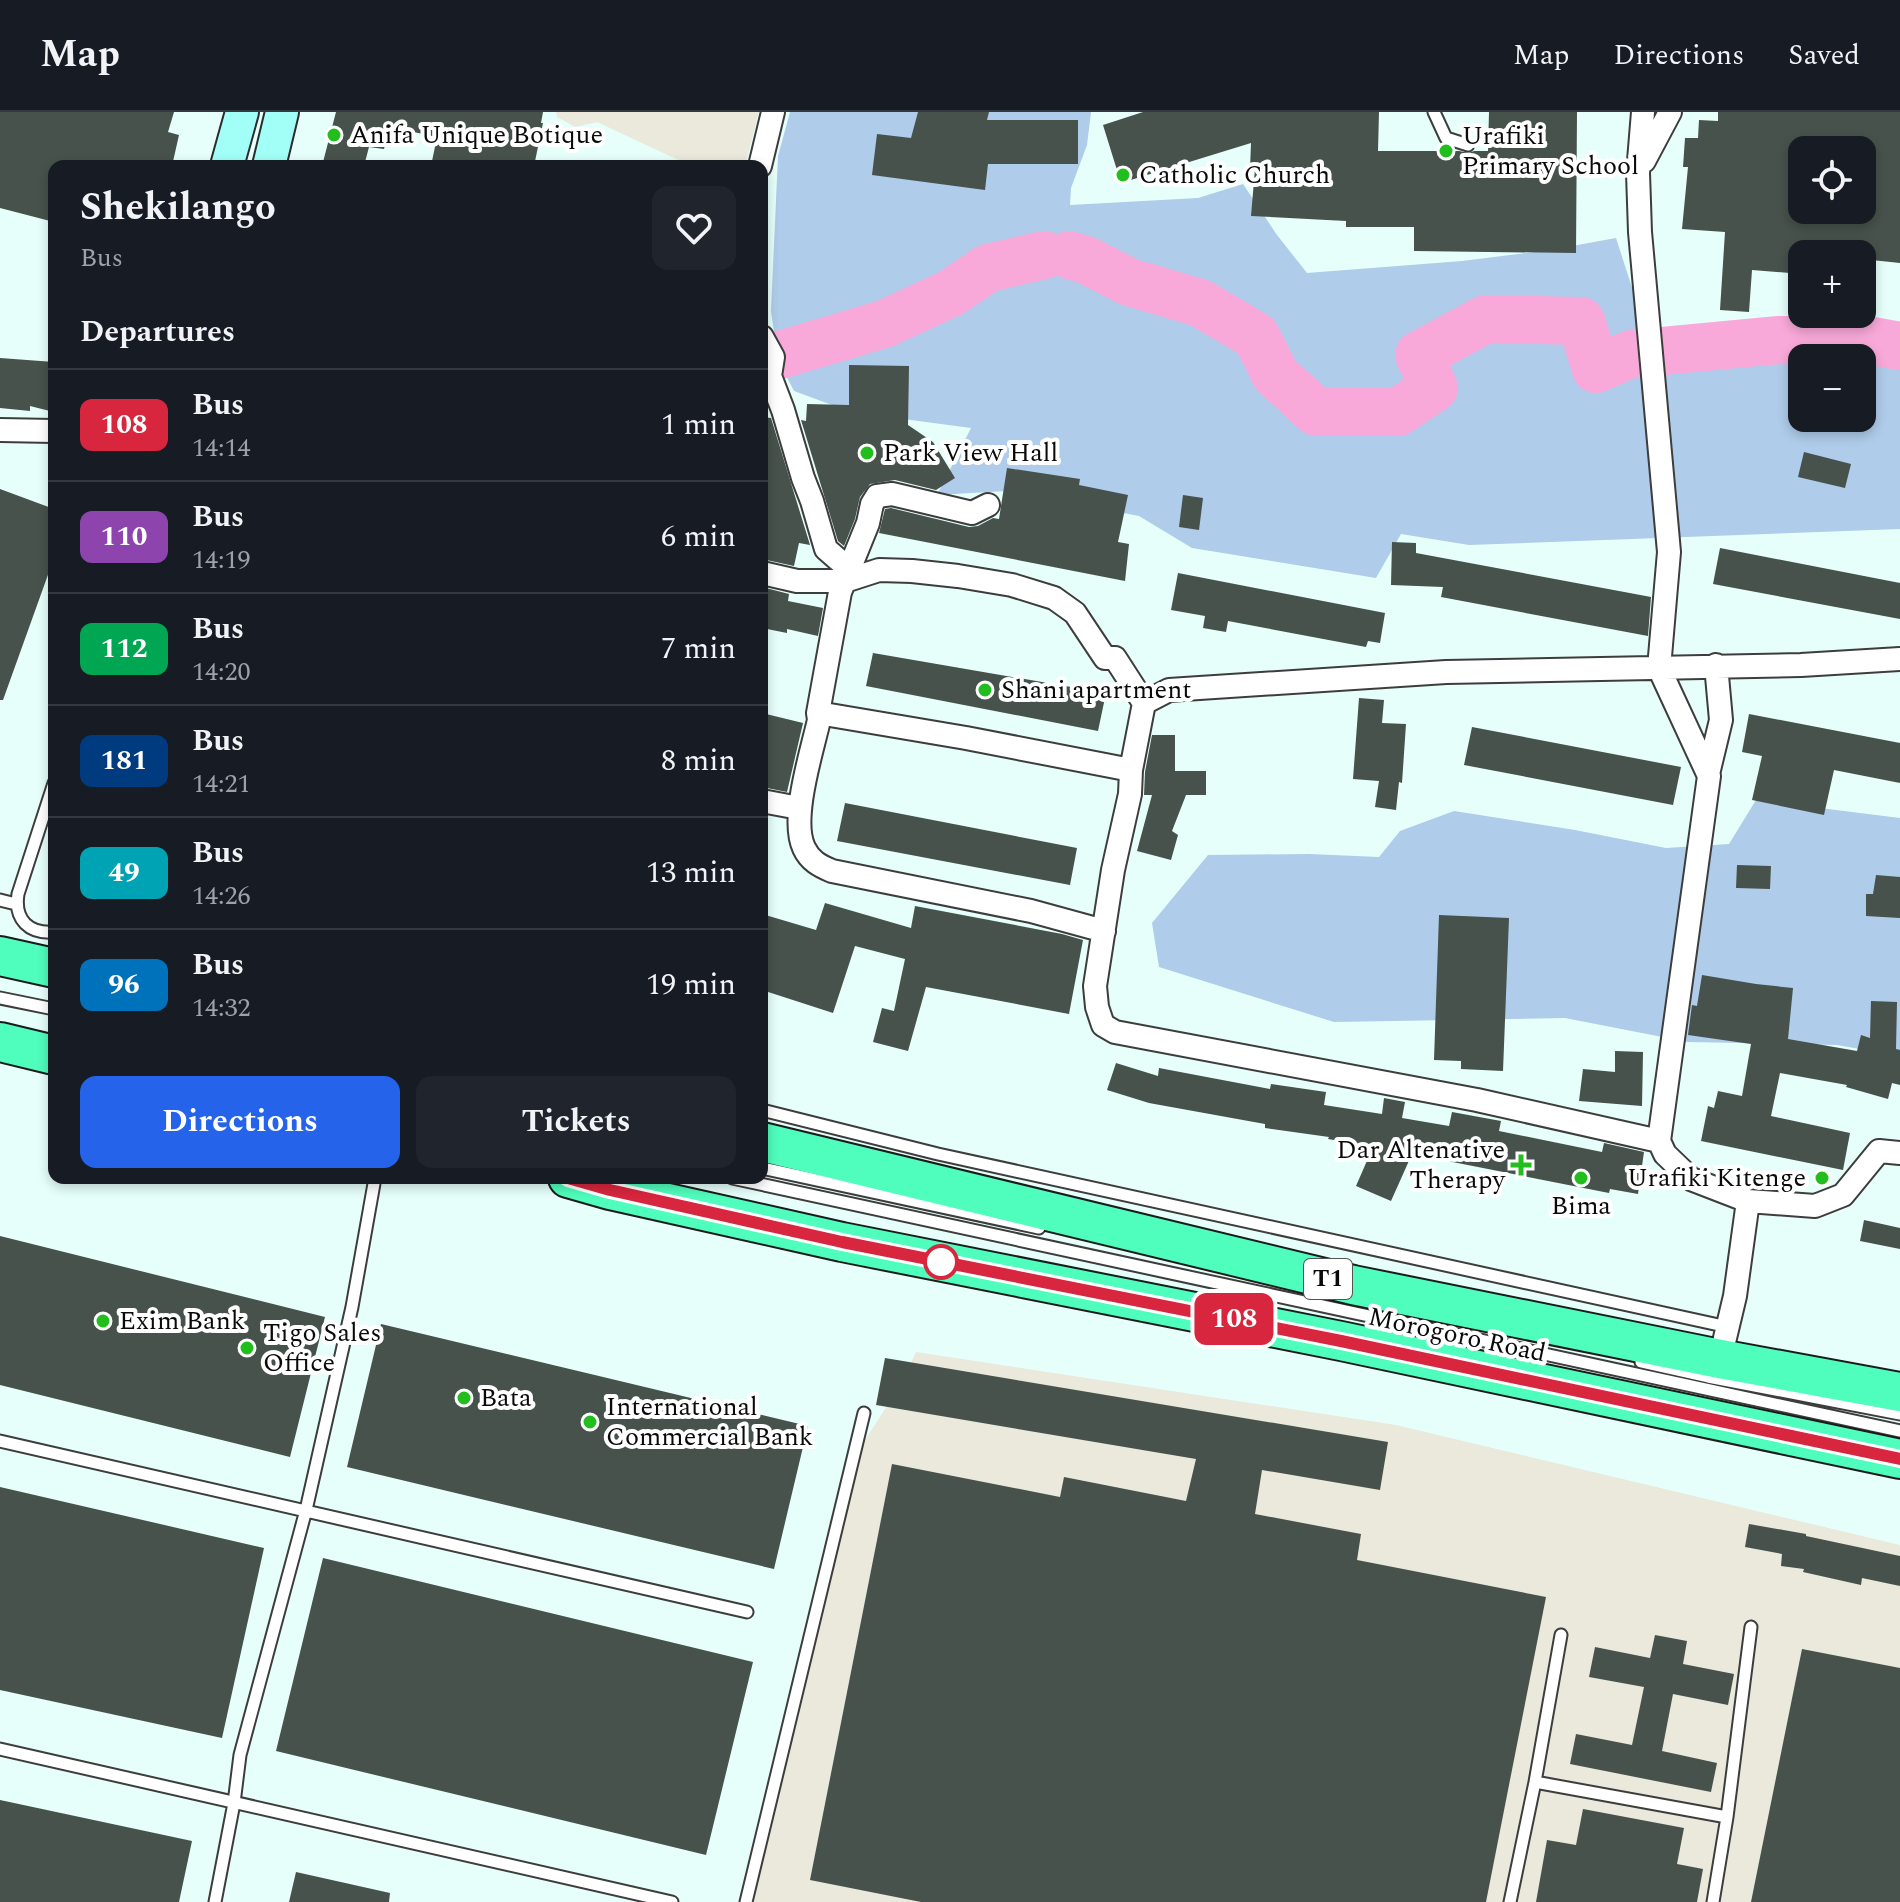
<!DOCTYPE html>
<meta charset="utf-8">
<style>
body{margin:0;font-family:Spectral,serif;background:#20242c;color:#f1f3f6;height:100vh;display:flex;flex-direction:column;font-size:30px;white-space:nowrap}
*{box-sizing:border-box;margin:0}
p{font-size:26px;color:#9ea1a6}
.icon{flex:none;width:44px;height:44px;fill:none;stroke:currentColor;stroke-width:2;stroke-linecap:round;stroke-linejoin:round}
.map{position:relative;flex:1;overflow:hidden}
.panel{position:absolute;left:48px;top:48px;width:720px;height:1024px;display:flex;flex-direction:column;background:#171b24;border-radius:16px;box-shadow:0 4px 12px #0003}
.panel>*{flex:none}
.badge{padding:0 16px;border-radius:12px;font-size:28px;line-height:52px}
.tools{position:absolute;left:1788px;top:24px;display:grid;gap:16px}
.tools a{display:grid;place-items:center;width:88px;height:88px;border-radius:16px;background:#171b24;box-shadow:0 4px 12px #0003;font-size:40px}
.map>.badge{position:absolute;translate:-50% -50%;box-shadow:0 0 0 4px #fff}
h2{padding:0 32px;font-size:30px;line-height:72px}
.round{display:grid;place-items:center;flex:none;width:84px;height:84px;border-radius:16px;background:#20242c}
.summary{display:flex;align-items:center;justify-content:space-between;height:136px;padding:0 32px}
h1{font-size:38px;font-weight:700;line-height:60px}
.primary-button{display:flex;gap:16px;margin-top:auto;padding:16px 32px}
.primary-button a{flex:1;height:92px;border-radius:16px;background:#2563eb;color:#fff;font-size:32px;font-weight:700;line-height:92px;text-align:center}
.primary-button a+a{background:#20242c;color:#f1f3f6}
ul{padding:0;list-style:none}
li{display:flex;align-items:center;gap:24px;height:112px;padding:0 32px;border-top:2px solid #363941}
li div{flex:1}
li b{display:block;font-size:30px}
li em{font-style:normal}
li .badge{min-width:88px;font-weight:700;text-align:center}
header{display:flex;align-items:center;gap:48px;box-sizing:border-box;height:112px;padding:0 40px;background:#171b24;border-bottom:2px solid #363941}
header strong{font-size:38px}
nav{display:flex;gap:44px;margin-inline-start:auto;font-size:28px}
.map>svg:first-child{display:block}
.industrial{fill:#eae9dc}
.green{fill:#afccea;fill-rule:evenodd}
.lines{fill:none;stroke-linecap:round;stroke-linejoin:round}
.river{stroke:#f9a9d9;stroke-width:48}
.building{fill:#46524b;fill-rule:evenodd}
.service-casing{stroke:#3d3d3d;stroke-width:15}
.minor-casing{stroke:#3d3d3d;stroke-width:26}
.secondary-casing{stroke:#2c2c2c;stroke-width:36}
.trunk-casing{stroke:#1b1b1b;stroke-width:42}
.service{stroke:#fff;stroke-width:11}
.minor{stroke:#fff;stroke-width:22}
.secondary{stroke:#a1fff7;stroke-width:32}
.trunk{stroke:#4ffdbc;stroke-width:38}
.line-casing{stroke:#fff;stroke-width:18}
.line{stroke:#d7263d;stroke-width:12}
.poi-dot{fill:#22be1d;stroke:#fff;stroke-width:3}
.stop-dot{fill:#fff;stroke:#d7263d;stroke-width:4}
.labels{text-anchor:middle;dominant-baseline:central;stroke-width:8;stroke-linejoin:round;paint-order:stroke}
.shield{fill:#fff;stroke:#545454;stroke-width:2}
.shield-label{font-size:24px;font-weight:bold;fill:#0a0a0a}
.poi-label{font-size:26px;fill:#0a0a0a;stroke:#fff;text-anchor:start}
.street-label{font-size:26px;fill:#0a0a0a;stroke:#fff}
</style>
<header>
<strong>Map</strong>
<nav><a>Map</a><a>Directions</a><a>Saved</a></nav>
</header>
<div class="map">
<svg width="1900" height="1790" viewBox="0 0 1900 1790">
<rect width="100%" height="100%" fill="#e6fffb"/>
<path class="industrial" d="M 556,0 L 759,0 L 745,54 L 691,54 L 597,10 L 575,15 L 557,5 Z
M 916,1240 L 1396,1313 L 1900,1433 L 1900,1790 L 751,1790 L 857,1340 L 902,1271 Z"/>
<path class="green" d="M 790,0 L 1091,0 L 1087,33 L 1071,76 L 1070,93 L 1198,86 L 1243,72 L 1277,123 L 1307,161 L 1462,149 L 1550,138 L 1616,126 L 1645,216 L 1809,221 L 1900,218 L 1900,417 L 1469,433 L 1401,422 L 1376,466 L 1192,436 L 1139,404 L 1006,379 L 937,383 L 971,316 L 896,306 L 832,293 L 794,279 L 778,248 L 771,199 L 778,44 ZM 1802,246 L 1862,246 L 1862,306 L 1802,306 Z
M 1756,688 L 1900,706 L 1900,944 L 1837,933 L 1688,930 L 1565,906 L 1334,910 L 1159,855 L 1152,811 L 1208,743 L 1309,742 L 1379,745 L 1400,719 L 1454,699 L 1575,718 L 1666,736 L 1729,732 Z"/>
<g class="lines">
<path class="river" d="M 1069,143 L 1086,148 L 1129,170 L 1200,191 L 1256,224 L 1275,262 L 1316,300 L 1398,300 L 1434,276 L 1419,243 L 1486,207 L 1581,209 L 1596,257 L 1631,242 L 1779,228 L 1872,229 L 1900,234
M 773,245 L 884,212 L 951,181 L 988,156 L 1044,143"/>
</g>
<path class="building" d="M 0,0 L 174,0 L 168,20 L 179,23 L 172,54 L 54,54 L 54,110 L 0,96 Z
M 336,0 L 543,0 L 541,11 L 543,11 L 534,54 L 431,54 L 437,25 L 390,15 L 384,37 L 369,35 L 364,54 L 322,54 Z
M 918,0 L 989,0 L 987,8 L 1078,8 L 1078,52 L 988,52 L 985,78 L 872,63 L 877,22 L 911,26 Z
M 1143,0 L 1379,0 L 1378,39 L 1459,39 L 1469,41 L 1474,39 L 1488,39 L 1489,0 L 1577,0 L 1576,141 L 1414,139 L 1414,115 L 1346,115 L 1346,109 L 1251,104 L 1255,57 L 1250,57 L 1251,31 L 1121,71 L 1103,13 Z
M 1718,0 L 1900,0 L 1900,151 L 1862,147 L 1862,142 L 1802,142 L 1802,162 L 1752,158 L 1749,200 L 1720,198 L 1725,120 L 1682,117 L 1688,55 L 1683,55 L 1685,26 L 1698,26 L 1699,8 L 1718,9 ZM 1802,38 L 1862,38 L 1862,98 L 1802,98 Z
M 0,246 L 54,250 L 54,300 L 30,294 L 30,299 L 0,296 Z
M 849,253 L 909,254 L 908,313 L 933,330 L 955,366 L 936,378 L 895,368 L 870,372 L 860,385 L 855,407 L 844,434 L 838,429 L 801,308 L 806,309 L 807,292 L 849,293 Z
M 762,305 L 771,306 L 810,433 L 799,431 L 794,454 L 762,447 Z
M 1804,340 L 1851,352 L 1845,376 L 1798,365 Z
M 1007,356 L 1080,367 L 1079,373 L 1128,383 L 1118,430 L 1129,432 L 1125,469 L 879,421 L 885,397 L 891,396 L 969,415 L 978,414 L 993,406 L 999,407 Z
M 0,377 L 54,397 L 54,446 L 3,588 L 0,588 Z
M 1183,383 L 1203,386 L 1199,418 L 1179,415 Z
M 1392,430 L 1416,431 L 1416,441 L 1651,485 L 1648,524 L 1441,485 L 1443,475 L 1391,473 Z
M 1720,436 L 1900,471 L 1900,507 L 1713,472 Z
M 1178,461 L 1385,501 L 1380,531 L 1368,529 L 1366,535 L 1228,509 L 1226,520 L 1203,516 L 1205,504 L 1171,498 Z
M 762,475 L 789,482 L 788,489 L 823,496 L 818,524 L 787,517 L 787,521 L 762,516 Z
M 873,541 L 1106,581 L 1098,619 L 866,574 Z
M 1359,586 L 1384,588 L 1382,611 L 1406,612 L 1402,671 L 1399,670 L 1396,698 L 1375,695 L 1379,669 L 1353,667 Z
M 762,601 L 803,611 L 787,680 L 762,675 Z
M 1749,602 L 1900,631 L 1900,671 L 1834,658 L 1824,703 L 1752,688 L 1762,644 L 1742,640 Z
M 1472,615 L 1681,655 L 1673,693 L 1464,653 Z
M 1152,623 L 1175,623 L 1175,659 L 1206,659 L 1206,683 L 1186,683 L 1172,719 L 1178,723 L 1171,748 L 1137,739 L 1152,683 L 1144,683 L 1145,660 Z
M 845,691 L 1077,736 L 1070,773 L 837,729 Z
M 1737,753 L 1771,754 L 1770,777 L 1736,776 Z
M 1876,763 L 1900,765 L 1900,806 L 1866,804 L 1866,782 L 1873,782 Z
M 825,791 L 911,816 L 915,794 L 1062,822 L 1083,828 L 1069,902 L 926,875 L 908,939 L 873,930 L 882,896 L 894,899 L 905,847 L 855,834 L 833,901 L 762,878 L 762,802 L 816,818 Z
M 1439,803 L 1509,806 L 1503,959 L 1461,957 L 1461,949 L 1434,948 Z
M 1702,863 L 1756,872 L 1793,876 L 1788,927 L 1857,939 L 1861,923 L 1870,926 L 1871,889 L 1897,890 L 1896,937 L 1900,938 L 1900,973 L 1892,971 L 1888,987 L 1846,975 L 1847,973 L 1780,961 L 1771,1004 L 1850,1021 L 1843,1058 L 1701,1029 L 1708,994 L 1714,996 L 1718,979 L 1742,984 L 1751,932 L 1688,923 L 1692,893 L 1697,894 Z
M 1615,939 L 1643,940 L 1642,994 L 1579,989 L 1583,957 L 1615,960 Z
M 1116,951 L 1158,964 L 1159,956 L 1270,977 L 1271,972 L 1326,980 L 1324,993 L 1382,1002 L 1384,986 L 1405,990 L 1402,1006 L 1449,1014 L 1452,1000 L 1501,1009 L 1499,1019 L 1602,1040 L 1604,1031 L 1644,1040 L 1638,1082 L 1610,1077 L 1609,1081 L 1412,1042 L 1391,1089 L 1356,1074 L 1373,1035 L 1328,1027 L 1329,1025 L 1265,1016 L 1265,1012 L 1149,991 L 1107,978 Z
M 1864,1108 L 1900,1116 L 1900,1137 L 1860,1129 Z
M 0,1124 L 325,1205 L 290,1345 L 0,1273 Z
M 381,1212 L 808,1314 L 774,1457 L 347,1355 Z
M 885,1246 L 1388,1330 L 1380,1378 L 1262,1358 L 1255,1402 L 1361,1422 L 1357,1448 L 1546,1485 L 1486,1790 L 921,1790 L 810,1768 L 892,1352 L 1060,1385 L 1064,1365 L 1186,1389 L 1196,1347 L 876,1293 Z
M 0,1375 L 264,1436 L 222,1626 L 0,1578 Z
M 1749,1412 L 1806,1422 L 1806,1424 L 1900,1444 L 1900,1474 L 1862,1466 L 1861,1473 L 1803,1460 L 1804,1457 L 1781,1454 L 1782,1442 L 1745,1435 Z
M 323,1446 L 753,1550 L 706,1743 L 276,1639 Z
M 1655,1523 L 1687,1529 L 1683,1552 L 1734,1562 L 1728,1593 L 1673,1582 L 1662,1639 L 1717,1651 L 1711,1680 L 1570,1652 L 1576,1622 L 1632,1633 L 1644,1575 L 1589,1565 L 1595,1535 L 1650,1546 Z
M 1802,1537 L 1900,1556 L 1900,1790 L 1751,1790 Z
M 0,1688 L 192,1729 L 179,1790 L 0,1790 Z
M 1583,1697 L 1684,1716 L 1677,1752 L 1703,1757 L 1697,1790 L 1536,1790 L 1547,1728 L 1576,1733 Z
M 296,1760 L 390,1781 L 389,1790 L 289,1790 Z"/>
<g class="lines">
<g class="service-casing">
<path id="service" d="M 1434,0 L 1446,26 L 1468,33
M 54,671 L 18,782 C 14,808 29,822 54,820
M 0,788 L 16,792
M 0,886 L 54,897
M 762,998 L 938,1042 L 1728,1215
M 762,1056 L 1039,1116
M 732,1066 L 1900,1319
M 1641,1250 L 1708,1265 L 1900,1302
M 0,1329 L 747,1500
M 0,1637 L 672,1790
M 1535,1670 L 1727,1705
M 215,1790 L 234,1691 L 240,1643 L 306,1398 L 352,1195 L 375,1066
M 746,1790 L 864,1301
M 1510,1790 L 1535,1670 L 1561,1523
M 1713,1790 L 1727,1705 L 1751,1515"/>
</g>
<g class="minor-casing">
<path id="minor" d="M 1643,0 L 1638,61 L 1640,120 L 1669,440 L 1659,556 L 1709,664 L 1659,1029 L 1665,1042 L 1691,1067 L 1748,1089 L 1815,1094 L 1843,1083 L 1879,1039 L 1900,1041
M 1644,49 L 1670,0
M 760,54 L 773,0
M 762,225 L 773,245 L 770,264 L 783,298 L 803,366 L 812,389 L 826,437 L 849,457
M 0,318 L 54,319
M 988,393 L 972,401 L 892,382 L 877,384 L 872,392 L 868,411 L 840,480 L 818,601 L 819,608 C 812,639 790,707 804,736 C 810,749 820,754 832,759 L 1031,799 L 1104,819
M 762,461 L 797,469 L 845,469 L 879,458 L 912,459 L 958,464 L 1012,473 L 1054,486 L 1075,501 L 1105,546 L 1115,546 L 1144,591 L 1131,658 L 1130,682 L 1113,758 L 1095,874 L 1097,895 L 1103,913 L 1115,920 L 1477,988 L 1659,1029
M 1144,591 L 1169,578 L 1446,560 L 1801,553 L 1900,547
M 818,601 L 966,626 L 1131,658
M 1708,662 L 1721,608 L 1716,553
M 762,689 L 799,696
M 1720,1247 L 1735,1184 L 1748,1089"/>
</g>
<g class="secondary-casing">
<path id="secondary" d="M 227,54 L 242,0
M 269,54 L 282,0"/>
</g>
<g class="trunk-casing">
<path id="trunk" d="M 0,844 L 54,856
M 0,930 L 54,943
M 762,1030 L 1353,1173 L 1720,1247 L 1900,1280
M 568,1066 L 610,1078 L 842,1130 L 1341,1229 L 1900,1347"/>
</g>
<use href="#service" class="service"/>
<use href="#minor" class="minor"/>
<use href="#secondary" class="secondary"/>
<use href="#trunk" class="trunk"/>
</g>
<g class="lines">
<g class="line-casing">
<path id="line" d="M 568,1066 L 610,1078 L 842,1130 L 1341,1229 L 1900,1347"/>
</g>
<use href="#line" class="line"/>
</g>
<g class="poi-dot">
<circle cx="334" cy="23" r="8"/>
<circle cx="1446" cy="39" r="8"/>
<circle cx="1123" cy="63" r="8"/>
<circle cx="867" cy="341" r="8"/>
<circle cx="985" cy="578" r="8"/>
<path d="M1517 1041h8v8h8v8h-8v8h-8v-8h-8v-8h8z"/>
<circle cx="1581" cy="1066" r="8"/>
<circle cx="1822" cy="1066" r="8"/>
<circle cx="103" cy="1209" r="8"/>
<circle cx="247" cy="1236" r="8"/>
<circle cx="464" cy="1286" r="8"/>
<circle cx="590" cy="1310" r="8"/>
</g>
<circle class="stop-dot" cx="941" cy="1150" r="16"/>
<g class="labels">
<rect class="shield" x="1304" y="1147" width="48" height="40" rx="6"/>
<g class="shield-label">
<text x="1328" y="1167">T1</text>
</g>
<g class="poi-label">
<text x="350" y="23">Anifa Unique Botique</text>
<text x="1462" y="24">Urafiki<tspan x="1462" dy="30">Primary School</tspan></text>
<text x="1139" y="63">Catholic Church</text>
<text x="883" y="341">Park View Hall</text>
<text x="1001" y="578">Shani apartment</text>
<text x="1505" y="1038" text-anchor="end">Dar Altenative<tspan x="1505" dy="30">Therapy</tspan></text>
<text x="1806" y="1066" text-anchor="end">Urafiki Kitenge</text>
<text x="1581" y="1094" text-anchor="middle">Bima</text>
<text x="119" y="1209">Exim Bank</text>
<text x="263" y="1221">Tigo Sales<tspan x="263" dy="30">Office</tspan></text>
<text x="480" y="1286">Bata</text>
<text x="606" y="1295">International<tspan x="606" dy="30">Commercial Bank</tspan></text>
</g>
<g class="street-label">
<text transform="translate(1457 1223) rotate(12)">Morogoro Road</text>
</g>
</g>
</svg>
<div class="tools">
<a><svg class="icon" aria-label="locate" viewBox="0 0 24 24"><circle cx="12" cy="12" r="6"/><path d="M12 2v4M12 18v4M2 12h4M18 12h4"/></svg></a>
<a>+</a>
<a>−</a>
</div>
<b class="badge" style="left:1234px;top:1207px;background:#d7263d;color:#fff">108</b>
<section class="panel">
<div class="summary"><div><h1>Shekilango</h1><p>Bus</p></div><a class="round"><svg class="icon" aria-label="heart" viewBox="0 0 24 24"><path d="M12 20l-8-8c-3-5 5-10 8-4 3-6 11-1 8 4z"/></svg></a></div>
<h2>Departures</h2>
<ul>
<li><span class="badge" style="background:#d7263d;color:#fff">108</span><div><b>Bus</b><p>14:14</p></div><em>1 min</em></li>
<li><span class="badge" style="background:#8e44ad;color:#fff">110</span><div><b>Bus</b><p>14:19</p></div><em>6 min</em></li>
<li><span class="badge" style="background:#00a651;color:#fff">112</span><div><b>Bus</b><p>14:20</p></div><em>7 min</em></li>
<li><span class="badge" style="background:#003b80;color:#fff">181</span><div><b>Bus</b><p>14:21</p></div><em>8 min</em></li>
<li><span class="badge" style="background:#00a3b4;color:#fff">49</span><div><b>Bus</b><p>14:26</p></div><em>13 min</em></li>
<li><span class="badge" style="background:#0072bc;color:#fff">96</span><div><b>Bus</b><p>14:32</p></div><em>19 min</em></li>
</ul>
<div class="primary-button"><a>Directions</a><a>Tickets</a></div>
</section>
</div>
